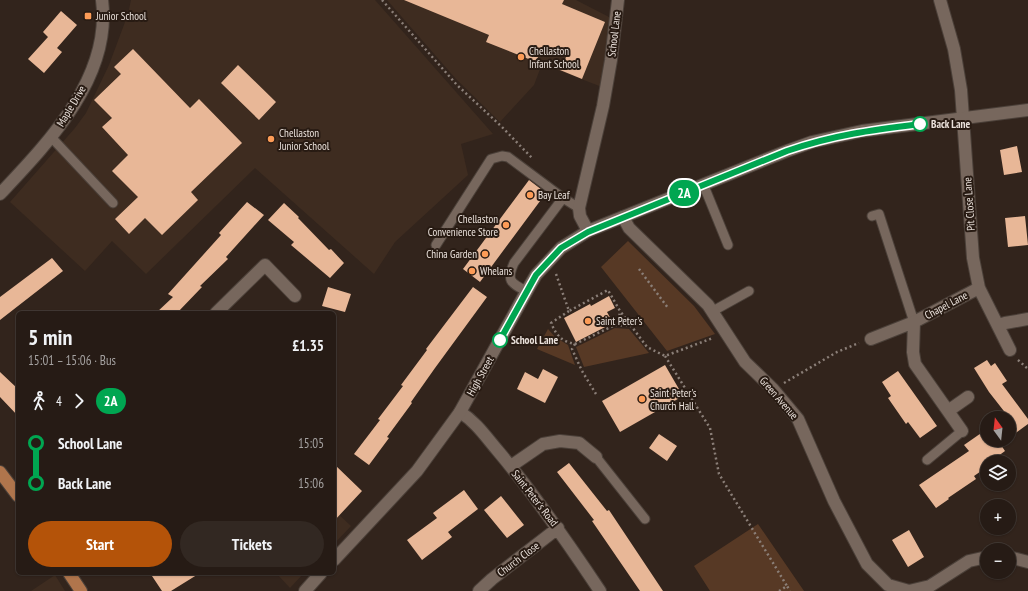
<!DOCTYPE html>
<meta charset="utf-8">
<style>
body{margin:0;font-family:"PT Sans Narrow",sans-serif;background:#322822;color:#f1f3f6;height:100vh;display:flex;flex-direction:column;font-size:15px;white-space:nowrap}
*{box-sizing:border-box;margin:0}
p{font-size:13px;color:#a4a1a0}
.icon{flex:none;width:22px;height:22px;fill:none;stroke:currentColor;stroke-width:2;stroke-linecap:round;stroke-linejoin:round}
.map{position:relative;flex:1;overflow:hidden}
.details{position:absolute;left:16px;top:311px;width:320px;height:264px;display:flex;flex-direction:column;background:#261b15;border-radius:6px;box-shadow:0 1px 3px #0004,0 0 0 1px #423934}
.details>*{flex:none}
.badge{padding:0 8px;border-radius:13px;font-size:14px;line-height:26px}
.needle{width:26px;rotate:345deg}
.fabs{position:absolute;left:980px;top:411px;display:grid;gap:8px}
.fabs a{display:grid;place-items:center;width:36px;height:36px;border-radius:50%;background:#261b15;box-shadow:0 1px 3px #0004,0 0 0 1px #423934;font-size:20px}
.map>.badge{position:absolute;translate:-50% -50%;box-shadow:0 0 0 2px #fff}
.legs{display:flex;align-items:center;gap:6px;height:44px;padding:0 12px;font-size:13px}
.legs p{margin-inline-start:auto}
.head{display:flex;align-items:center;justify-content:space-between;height:68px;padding:0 12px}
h1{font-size:22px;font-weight:800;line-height:30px}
.action{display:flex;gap:8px;margin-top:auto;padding:8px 12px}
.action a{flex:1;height:46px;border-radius:24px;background:#b45309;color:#fff;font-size:16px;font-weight:800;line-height:46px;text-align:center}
.action a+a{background:#322822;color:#f1f3f6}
ul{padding:0 12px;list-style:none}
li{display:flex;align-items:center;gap:14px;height:40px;font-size:15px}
li i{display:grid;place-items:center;width:6px;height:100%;margin:0 5px;background:currentColor}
li i::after{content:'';width:10px;height:10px;margin:-5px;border:3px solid;border-radius:50%;background:#261b15}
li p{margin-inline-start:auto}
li:first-child i{background:linear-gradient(#0000 50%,currentColor 0)}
li:last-child i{background:linear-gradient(currentColor 50%,#0000 0)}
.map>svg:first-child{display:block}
.built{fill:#3e2c20}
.green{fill:#573925}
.building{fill:#e8b797}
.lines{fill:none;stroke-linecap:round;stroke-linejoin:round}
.service-casing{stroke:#4b4039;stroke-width:11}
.minor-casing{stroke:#4b4039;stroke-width:14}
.tertiary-casing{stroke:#4b4039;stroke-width:14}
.primary-casing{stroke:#4b4039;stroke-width:14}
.path{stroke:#8b7f78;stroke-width:2.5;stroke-dasharray:2 3;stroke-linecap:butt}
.service{stroke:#77675d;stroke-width:9}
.minor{stroke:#77675d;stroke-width:12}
.tertiary{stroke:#77675d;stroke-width:12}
.primary{stroke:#b0754c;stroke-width:12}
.line-1-casing{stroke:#fff;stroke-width:9}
.line-1{stroke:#00a651;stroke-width:6}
.poi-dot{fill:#fd9c57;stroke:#281b13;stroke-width:1.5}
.stop-1-dot{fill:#fff;stroke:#00a651;stroke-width:2}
.labels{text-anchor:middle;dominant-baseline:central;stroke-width:4;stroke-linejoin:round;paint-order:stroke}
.poi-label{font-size:11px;fill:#eae1db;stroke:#281b13;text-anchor:start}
.street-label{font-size:11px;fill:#eae1db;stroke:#281b13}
.stop-label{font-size:11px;font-weight:bold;fill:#eae1db;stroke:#281b13;text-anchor:start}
</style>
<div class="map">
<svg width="1028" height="591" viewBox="0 0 1028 591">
<rect width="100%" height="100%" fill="#32241c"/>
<path class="built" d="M 131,0 L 375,0 L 493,134 L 461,144 L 468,175 L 395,242 L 374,274 L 255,168 L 146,274 L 112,241 L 85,271 L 10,202 L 75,128 L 86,113 L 109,65 L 128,14 Z
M 387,0 L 576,0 L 611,18 L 602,87 L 542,64 L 534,85 L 500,122 L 456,79 Z
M 334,510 L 351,526 L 334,544 Z
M 276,573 L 304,573 L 290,588 Z
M 55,575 L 65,591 L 31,591 Z"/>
<path class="green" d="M 628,241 L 694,306 L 715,334 L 667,351 L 601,267 Z
M 615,328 L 629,329 L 649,353 L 584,367 L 576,347 Z
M 548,329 L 555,337 L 568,345 L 575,365 L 537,349 Z
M 758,524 L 804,591 L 710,591 L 694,566 Z"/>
<path class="building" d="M 404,0 L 564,0 L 562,4 L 605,22 L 582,79 L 560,70 L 566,57 L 542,47 L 536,62 L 486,42 L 489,35 Z
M 61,11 L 77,25 L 57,48 L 62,52 L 44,73 L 28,59 L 48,37 L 43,32 Z
M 133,49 L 190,108 L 199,99 L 242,143 L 191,192 L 198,200 L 162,235 L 145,218 L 129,234 L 115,219 L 138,197 L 112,171 L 128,155 L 102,127 L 112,118 L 94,100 L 121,74 L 114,67 Z
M 238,65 L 276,102 L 259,120 L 221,83 Z
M 1017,146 L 1022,172 L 1004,175 L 1000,150 Z
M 529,180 L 546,193 L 480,282 L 463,269 Z
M 247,202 L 264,215 L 226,257 L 228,259 L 200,286 L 202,287 L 177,313 L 156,313 L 173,297 L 168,294 L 221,235 L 219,233 Z
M 284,203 L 299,217 L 298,218 L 329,250 L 331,249 L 344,263 L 330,278 L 291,245 L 294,242 L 268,220 Z
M 1025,216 L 1028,245 L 1008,247 L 1005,218 Z
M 52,258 L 63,271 L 0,320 L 0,297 Z
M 328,287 L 351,294 L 345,312 L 322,306 Z
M 473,287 L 487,297 L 435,368 L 411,402 L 412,403 L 387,437 L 389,438 L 369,465 L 354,454 L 380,420 L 378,419 L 403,386 L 401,385 L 427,350 L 426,349 Z
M 609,296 L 615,308 L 607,312 L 613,323 L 576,342 L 564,318 L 590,304 L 591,306 Z
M 987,360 L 991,366 L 995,363 L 1007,381 L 1002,384 L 1028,419 L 1028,424 L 1009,438 L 1009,418 L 1003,418 L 1007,415 L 989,392 L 974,368 Z
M 665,365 L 683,396 L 620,432 L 602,401 Z
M 543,369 L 558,377 L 545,403 L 517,389 L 525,372 L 538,379 Z
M 898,371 L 937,426 L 920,438 L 908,422 L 906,424 L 888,398 L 891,396 L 882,382 Z
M 0,372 L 18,389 L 18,416 L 0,397 Z
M 987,429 L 987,440 L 1007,440 L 1001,445 L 1005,451 L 990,462 L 987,462 L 987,467 L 974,476 L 976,479 L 948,498 L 949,499 L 936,508 L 919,485 L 969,451 L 964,445 Z
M 659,434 L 677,446 L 667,461 L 649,448 Z
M 569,463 L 607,511 L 609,510 L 663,591 L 640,591 L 592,521 L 594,520 L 557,472 Z
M 334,464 L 362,491 L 334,521 Z
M 464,490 L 478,509 L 448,532 L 452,537 L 422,560 L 407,540 L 437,518 L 433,513 Z
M 501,496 L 524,525 L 507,538 L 484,510 Z
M 909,530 L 924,557 L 908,567 L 892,540 Z
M 150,573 L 200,573 L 171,591 L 162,591 Z"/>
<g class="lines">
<g class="service-casing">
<path id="service" d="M 51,137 L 113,203
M 704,186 L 728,245
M 872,216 L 879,214 L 914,322
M 436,245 L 491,159 L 502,156 L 508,157 L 563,198 L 579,208
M 526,291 C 511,283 506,281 514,263 L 563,198
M 713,311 L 749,291
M 596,457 L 645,519
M 927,460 L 962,431"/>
</g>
<g class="minor-casing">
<path id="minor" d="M 940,0 L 954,49 L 961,90 L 973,258 L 979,288 L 1010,350
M 623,217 L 629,228 L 708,305 L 745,362 L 773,389 L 798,419 L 834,501 L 867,564 L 888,585 L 909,591
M 588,231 L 580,216 L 579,208 L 603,106 L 611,60 L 618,0
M 216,313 L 265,265 L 295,296
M 914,322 L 913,352 L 915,364 L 962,431
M 998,325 L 1005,323 L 1028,319
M 871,339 L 914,322 L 979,288
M 948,411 L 968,397
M 460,412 C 476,422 486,437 498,451 C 535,495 568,543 600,591
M 511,466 L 543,444 L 560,441 L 579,443 L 596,457
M 1009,557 L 1028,562
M 479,591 L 492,579 L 558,528
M 909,591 L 930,586 L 969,561 L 987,557"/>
</g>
<g class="tertiary-casing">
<path id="tertiary" d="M 0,194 C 49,142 112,77 102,0
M 334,560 L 417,471 L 460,412 L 529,287 L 536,275 L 561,248 L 588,231 L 787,151 L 812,142 L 862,131 L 1028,110
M 305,591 L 321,573"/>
</g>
<g class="primary-casing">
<path id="primary" d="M 0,472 L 18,496
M 69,573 L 81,591"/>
</g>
<path class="path" d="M 382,0 L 457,85 L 502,127 L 532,158
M 639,269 L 668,308
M 556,274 L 569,311 L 608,290 L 620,311 L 647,347 L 665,356 L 713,338
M 569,311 L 551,323 C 557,336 561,341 575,344 L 615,325 L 619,319 L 620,311
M 615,325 L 631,326
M 575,344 L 572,349 L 582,371 L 596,394
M 665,356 L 710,428 L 719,474 L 787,586
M 1018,360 L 1028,369
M 784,383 L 837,352 L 859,343
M 779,591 L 787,586 L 790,591"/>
<use href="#service" class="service"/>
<use href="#minor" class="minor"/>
<use href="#tertiary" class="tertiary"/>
<use href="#primary" class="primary"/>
</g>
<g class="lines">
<g class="line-1-casing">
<path id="line-1" d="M 500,340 L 536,275 L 561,248 L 588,232 L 787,151 C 833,135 872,130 920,124"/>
</g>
<use href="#line-1" class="line-1"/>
</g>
<g class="poi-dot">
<rect x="84" y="12" width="8" height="8" rx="2"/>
<circle cx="521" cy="57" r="4"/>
<circle cx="271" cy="139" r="4"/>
<circle cx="530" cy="195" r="4"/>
<circle cx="506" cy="225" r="4"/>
<circle cx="485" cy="254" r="4"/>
<circle cx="472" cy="271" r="4"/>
<circle cx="588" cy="321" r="4"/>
<circle cx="642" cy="399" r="4"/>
</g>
<g class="stop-1-dot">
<circle cx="920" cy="124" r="7"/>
<circle cx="500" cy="340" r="7"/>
</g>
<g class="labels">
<g class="poi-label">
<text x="96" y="16">Junior School</text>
<text x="529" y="51">Chellaston<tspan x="529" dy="13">Infant School</tspan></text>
<text x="279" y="133">Chellaston<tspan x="279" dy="13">Junior School</tspan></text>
<text x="538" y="195">Bay Leaf</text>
<text x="498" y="219" text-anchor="end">Chellaston<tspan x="498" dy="13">Convenience Store</tspan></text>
<text x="477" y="254" text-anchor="end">China Garden</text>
<text x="480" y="271">Whelans</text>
<text x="596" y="321">Saint Peter's</text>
<text x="650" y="393">Saint Peter's<tspan x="650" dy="13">Church Hall</tspan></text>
</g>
<g class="street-label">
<text transform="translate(614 34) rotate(-83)">School Lane</text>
<text transform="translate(71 106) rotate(-59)">Maple Drive</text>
<text transform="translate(969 204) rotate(-94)">Pit Close Lane</text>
<text transform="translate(946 305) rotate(-28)">Chapel Lane</text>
<text transform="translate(480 376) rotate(-61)">High Street</text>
<text transform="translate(779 398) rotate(49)">Green Avenue</text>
<text transform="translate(535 498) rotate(52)">Saint Peter's Road</text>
<text transform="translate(518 559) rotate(-37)">Church Close</text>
</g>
<g class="stop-label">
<text x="931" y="124">Back Lane</text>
<text x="511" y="340">School Lane</text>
</g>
</g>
</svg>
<div class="fabs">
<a><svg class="needle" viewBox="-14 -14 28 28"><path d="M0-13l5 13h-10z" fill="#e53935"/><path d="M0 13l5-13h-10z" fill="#a4a1a0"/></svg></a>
<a><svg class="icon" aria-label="layers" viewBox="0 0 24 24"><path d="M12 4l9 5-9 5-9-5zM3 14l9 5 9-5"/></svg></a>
<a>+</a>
<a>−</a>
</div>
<b class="badge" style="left:684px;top:193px;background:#00a651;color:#fff">2A</b>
<section class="details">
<div class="head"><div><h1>5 min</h1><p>15:01 – 15:06 · Bus</p></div><b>£1.35</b></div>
<div class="legs"><svg class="icon" aria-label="walk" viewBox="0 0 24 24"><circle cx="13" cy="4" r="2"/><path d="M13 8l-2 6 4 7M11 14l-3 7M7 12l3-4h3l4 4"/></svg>4<svg class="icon" aria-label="forward" viewBox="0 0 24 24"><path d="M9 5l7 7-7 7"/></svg><b class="badge" style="background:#00a651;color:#fff">2A</b></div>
<ul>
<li><i style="color:#00a651"></i><b>School Lane</b><p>15:05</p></li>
<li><i style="color:#00a651"></i><b>Back Lane</b><p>15:06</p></li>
</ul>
<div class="action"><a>Start</a><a>Tickets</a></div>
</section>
</div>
